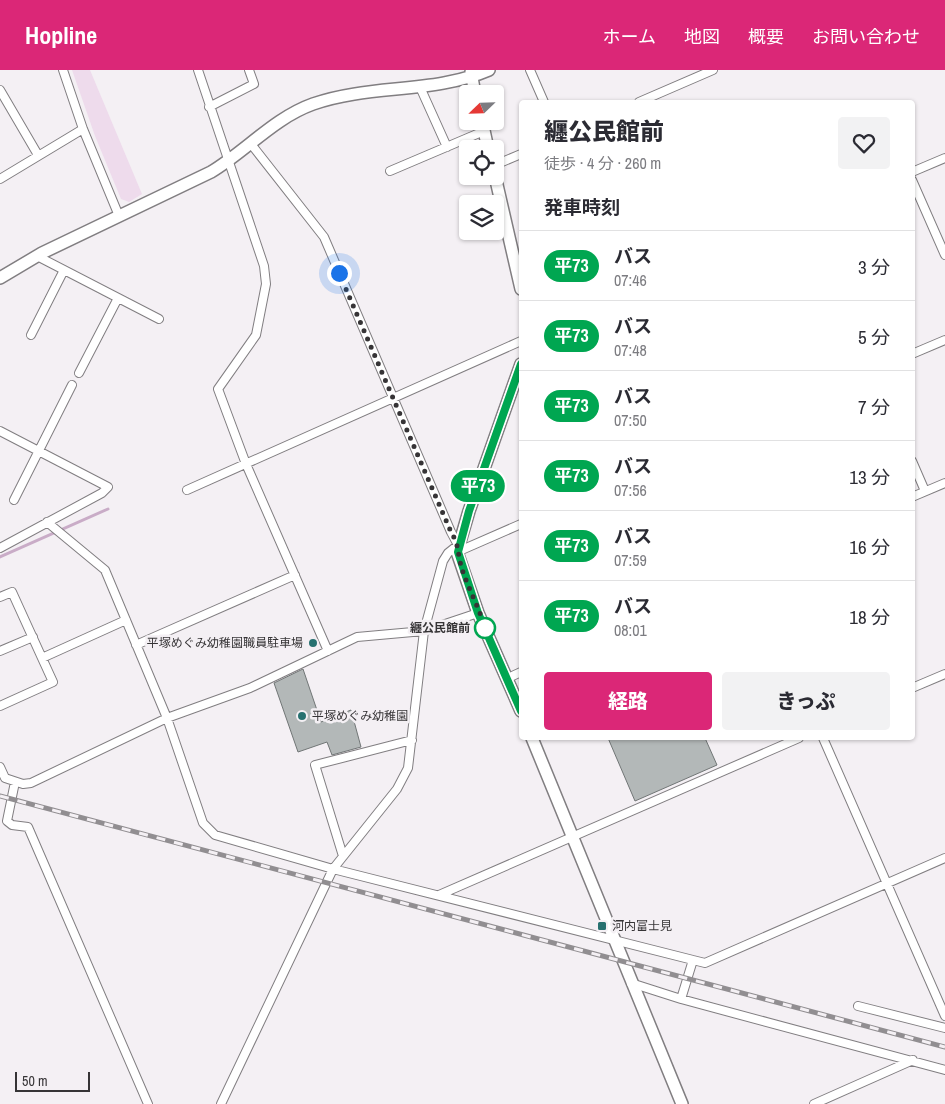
<!DOCTYPE html>
<html lang="ja">
<meta charset="utf-8">
<style>
body{margin:0;font-family:"Archivo Narrow","Noto Sans JP",sans-serif;background:#f2f2f3;color:#2b2b33;height:100vh;display:flex;flex-direction:column;font-size:19px;white-space:nowrap}
*{box-sizing:border-box;margin:0}
p{font-size:16px;color:#7c7c81}
.icon{flex:none;width:28px;height:28px;fill:none;stroke:currentColor;stroke-width:2;stroke-linecap:round;stroke-linejoin:round}
.map{position:relative;flex:1;overflow:hidden}
.panel{position:absolute;left:519px;top:30px;width:396px;height:640px;display:flex;flex-direction:column;background:#fff;border-radius:5px;box-shadow:0 1px 4px #0004}
.panel>*{flex:none}
.badge{padding:0 10px;border-radius:16px;font-size:18px;line-height:32px}
.needle{width:32px;rotate:247deg}
.tools{position:absolute;left:459px;top:15px;display:grid;gap:10px}
.tools a{display:grid;place-items:center;width:45px;height:45px;border-radius:5px;background:#fff;box-shadow:0 1px 4px #0004;font-size:25px}
.scale{position:absolute;left:15px;bottom:12px;width:75px;box-sizing:border-box;padding-left:5px;border:2px solid #363436;border-top:0;font-size:14px;line-height:18px;white-space:nowrap;color:#363436;-webkit-text-stroke:4px #f4f0f4;paint-order:stroke}
.you{position:absolute;width:25px;height:25px;margin:-12px;border:4px solid #fff;border-radius:50%;background:#1a73e8;box-shadow:0 0 0 8px #1a73e833}
.map>.badge{position:absolute;translate:-50% -50%;box-shadow:0 0 0 2px #fff}
h2{padding:0 25px;font-size:19px;line-height:45px}
.round{display:grid;place-items:center;flex:none;width:52px;height:52px;border-radius:5px;background:#f2f2f3}
.head{display:flex;align-items:center;justify-content:space-between;height:85px;padding:0 25px}
h1{font-size:24px;font-weight:800;line-height:38px}
.button{display:flex;gap:10px;margin-top:auto;padding:10px 25px}
.button a{flex:1;height:58px;border-radius:5px;background:#db2777;color:#fff;font-size:20px;font-weight:800;line-height:58px;text-align:center}
.button a+a{background:#f2f2f3;color:#2b2b33}
ul{padding:0;list-style:none}
li{display:flex;align-items:center;gap:15px;height:70px;padding:0 25px;border-top:1px solid #e1e1e2}
li div{flex:1}
li b{display:block;font-size:19px}
li em{font-style:normal}
li .badge{min-width:55px;font-weight:700;text-align:center}
header{display:flex;align-items:center;gap:30px;box-sizing:border-box;height:70px;padding:0 25px;background:#db2777;color:#fff}
header strong{font-size:24px}
nav{display:flex;gap:28px;margin-inline-start:auto;font-size:18px}
.map>svg:first-child{display:block}
.green{fill:#eedbec}
.lines{fill:none;stroke-linecap:round;stroke-linejoin:round}
.stream{stroke:#c9acc7;stroke-width:3}
.building{fill:#b3b8b8;stroke:#717676}
.street-casing{stroke:#817e81;stroke-width:10}
.secondary-casing{stroke:#817e81;stroke-width:14}
.street{stroke:#fff;stroke-width:8}
.secondary{stroke:#fff;stroke-width:11}
.rail-casing{stroke:#918e91;stroke-width:5}
.rail{stroke:#f4f0f4;stroke-width:3;stroke-dasharray:9;stroke-linecap:butt}
.line-casing{stroke:#fff;stroke-width:11}
.line{stroke:#00a651;stroke-width:8}
.walk{stroke:#363436;stroke-width:5;stroke-dasharray:0 9}
.stop-dot{fill:#fff;stroke:#00a651;stroke-width:2.5}
.poi-dot{fill:#277170;stroke:#f4f0f4;stroke-width:2}
.labels{text-anchor:middle;dominant-baseline:central;stroke-width:5;stroke-linejoin:round;paint-order:stroke}
.stop-label{font-size:12px;font-weight:bold;fill:#363436;stroke:#f4f0f4;text-anchor:end}
.poi-label{font-size:12px;fill:#363436;stroke:#f4f0f4;text-anchor:start}
</style>
<header>
<strong>Hopline</strong>
<nav><a>ホーム</a><a>地図</a><a>概要</a><a>お問い合わせ</a></nav>
</header>
<div class="map">
<svg width="945" height="1034" viewBox="0 0 945 1034">
<rect width="100%" height="100%" fill="#f4f0f4"/>
<path class="green" d="M 72,0 L 90,0 L 142,124 L 129,132 L 121,129 L 95,66 Z"/>
<g class="lines">
<path class="stream" d="M 0,487 L 108,439"/>
</g>
<path class="building" d="M 303,599 L 321,652 L 351,640 L 361,677 L 332,685 L 327,672 L 298,682 L 274,613 Z
M 608,668 L 705,668 L 717,695 L 635,731 Z"/>
<g class="lines">
<g class="street-casing">
<path id="street" d="M 63,0 L 83,59 L 119,146
M 198,0 L 264,196 L 266,214 L 256,265 L 218,319 L 246,394 L 328,581
M 530,0 L 544,32
M 420,17 L 447,77
M 0,20 L 38,85
M 639,32 L 713,0
M 209,37 L 254,14 L 249,0
M 495,95 L 521,84
M 390,101 L 484,61
M 912,102 L 945,88
M 0,109 L 83,59
M 912,110 L 945,185
M 37,186 L 159,249
M 31,265 L 64,200
M 912,284 L 945,270
M 79,303 L 118,228
M 0,361 L 108,417 L 102,423 L 0,478
M 912,391 L 925,421
M 187,420 L 521,271
M 912,427 L 945,413
M 14,430 L 72,315
M 47,452 L 105,500 L 167,648 L 203,753 L 215,765 L 333,799 L 693,890
M 457,482 L 521,454
M 0,527 L 12,522 L 42,588 L 126,550
M 136,575 L 295,505
M 0,581 L 33,567
M 508,608 L 521,602
M 912,618 L 945,604
M 0,636 L 53,612 L 42,588
M 823,668 L 945,946
M 0,697 L 5,708 L 23,714 L 31,713 L 167,648 L 250,618 L 357,567 L 424,561 L 478,543
M 15,712 L 7,751 L 12,755 L 28,757 L 148,1034
M 343,786 L 315,695 L 412,670
M 439,825 L 799,668
M 631,913 L 681,929 L 945,1000
M 681,929 L 693,890 L 705,893 L 945,788
M 858,936 L 945,958
M 221,1034 L 333,799 L 397,719 L 408,698 L 424,561 L 443,491 L 448,483 L 458,475 L 451,462 L 324,167 L 251,74
M 814,1034 L 913,990"/>
</g>
<g class="secondary-casing">
<path id="secondary" d="M 471,2 L 475,24
M 482,51 L 488,79
M 495,106 L 521,219
M 0,208 L 42,183 L 211,102 C 246,81 274,48 313,34 C 370,14 433,24 489,0
M 521,294 L 469,441 L 457,482 L 478,543 L 521,641
M 532,668 L 682,1034"/>
</g>
<use href="#street" class="street"/>
<use href="#secondary" class="secondary"/>
<g class="rail-casing">
<path id="rail" d="M 0,726 L 945,977"/>
</g>
<use href="#rail" class="rail"/>
</g>
<g class="lines">
<g class="line-casing">
<path id="line" d="M 521,294 L 469,441 L 458,482 L 478,543 L 521,641"/>
</g>
<use href="#line" class="line"/>
<path class="walk" d="M 339,203 L 451,462 C 460,477 457,483 462,499 C 468,518 481,542 485,558"/>
</g>
<circle class="stop-dot" cx="485" cy="558" r="10"/>
<g class="poi-dot">
<circle cx="313" cy="573" r="5"/>
<circle cx="302" cy="646" r="5"/>
<rect x="597" y="851" width="10" height="10" rx="2.5"/>
</g>
<g class="labels">
<g class="stop-label">
<text x="470" y="558">纒公民館前</text>
</g>
<g class="poi-label">
<text x="303" y="573" text-anchor="end">平塚めぐみ幼稚園職員駐車場</text>
<text x="312" y="646">平塚めぐみ幼稚園</text>
<text x="612" y="856">河内富士見</text>
</g>
</g>
</svg>
<div class="tools">
<a><svg class="needle" viewBox="-14 -14 28 28"><path d="M0-13l5 13h-10z" fill="#e53935"/><path d="M0 13l5-13h-10z" fill="#7c7c81"/></svg></a>
<a><svg class="icon" aria-label="locate" viewBox="0 0 24 24"><circle cx="12" cy="12" r="6"/><path d="M12 2v4M12 18v4M2 12h4M18 12h4"/></svg></a>
<a><svg class="icon" aria-label="layers" viewBox="0 0 24 24"><path d="M12 4l9 5-9 5-9-5zM3 14l9 5 9-5"/></svg></a>
</div>
<div class="scale">50 m</div>
<div class="you" style="left:339px;top:203px"></div>
<b class="badge" style="left:478px;top:416px;background:#00a651;color:#fff">平73</b>
<section class="panel">
<div class="head"><div><h1>纒公民館前</h1><p>徒歩 · 4 分 · 260 m</p></div><a class="round"><svg class="icon" aria-label="heart" viewBox="0 0 24 24"><path d="M12 20l-8-8c-3-5 5-10 8-4 3-6 11-1 8 4z"/></svg></a></div>
<h2>発車時刻</h2>
<ul>
<li><span class="badge" style="background:#00a651;color:#fff">平73</span><div><b>バス</b><p>07:46</p></div><em>3 分</em></li>
<li><span class="badge" style="background:#00a651;color:#fff">平73</span><div><b>バス</b><p>07:48</p></div><em>5 分</em></li>
<li><span class="badge" style="background:#00a651;color:#fff">平73</span><div><b>バス</b><p>07:50</p></div><em>7 分</em></li>
<li><span class="badge" style="background:#00a651;color:#fff">平73</span><div><b>バス</b><p>07:56</p></div><em>13 分</em></li>
<li><span class="badge" style="background:#00a651;color:#fff">平73</span><div><b>バス</b><p>07:59</p></div><em>16 分</em></li>
<li><span class="badge" style="background:#00a651;color:#fff">平73</span><div><b>バス</b><p>08:01</p></div><em>18 分</em></li>
</ul>
<div class="button"><a>経路</a><a>きっぷ</a></div>
</section>
</div>
